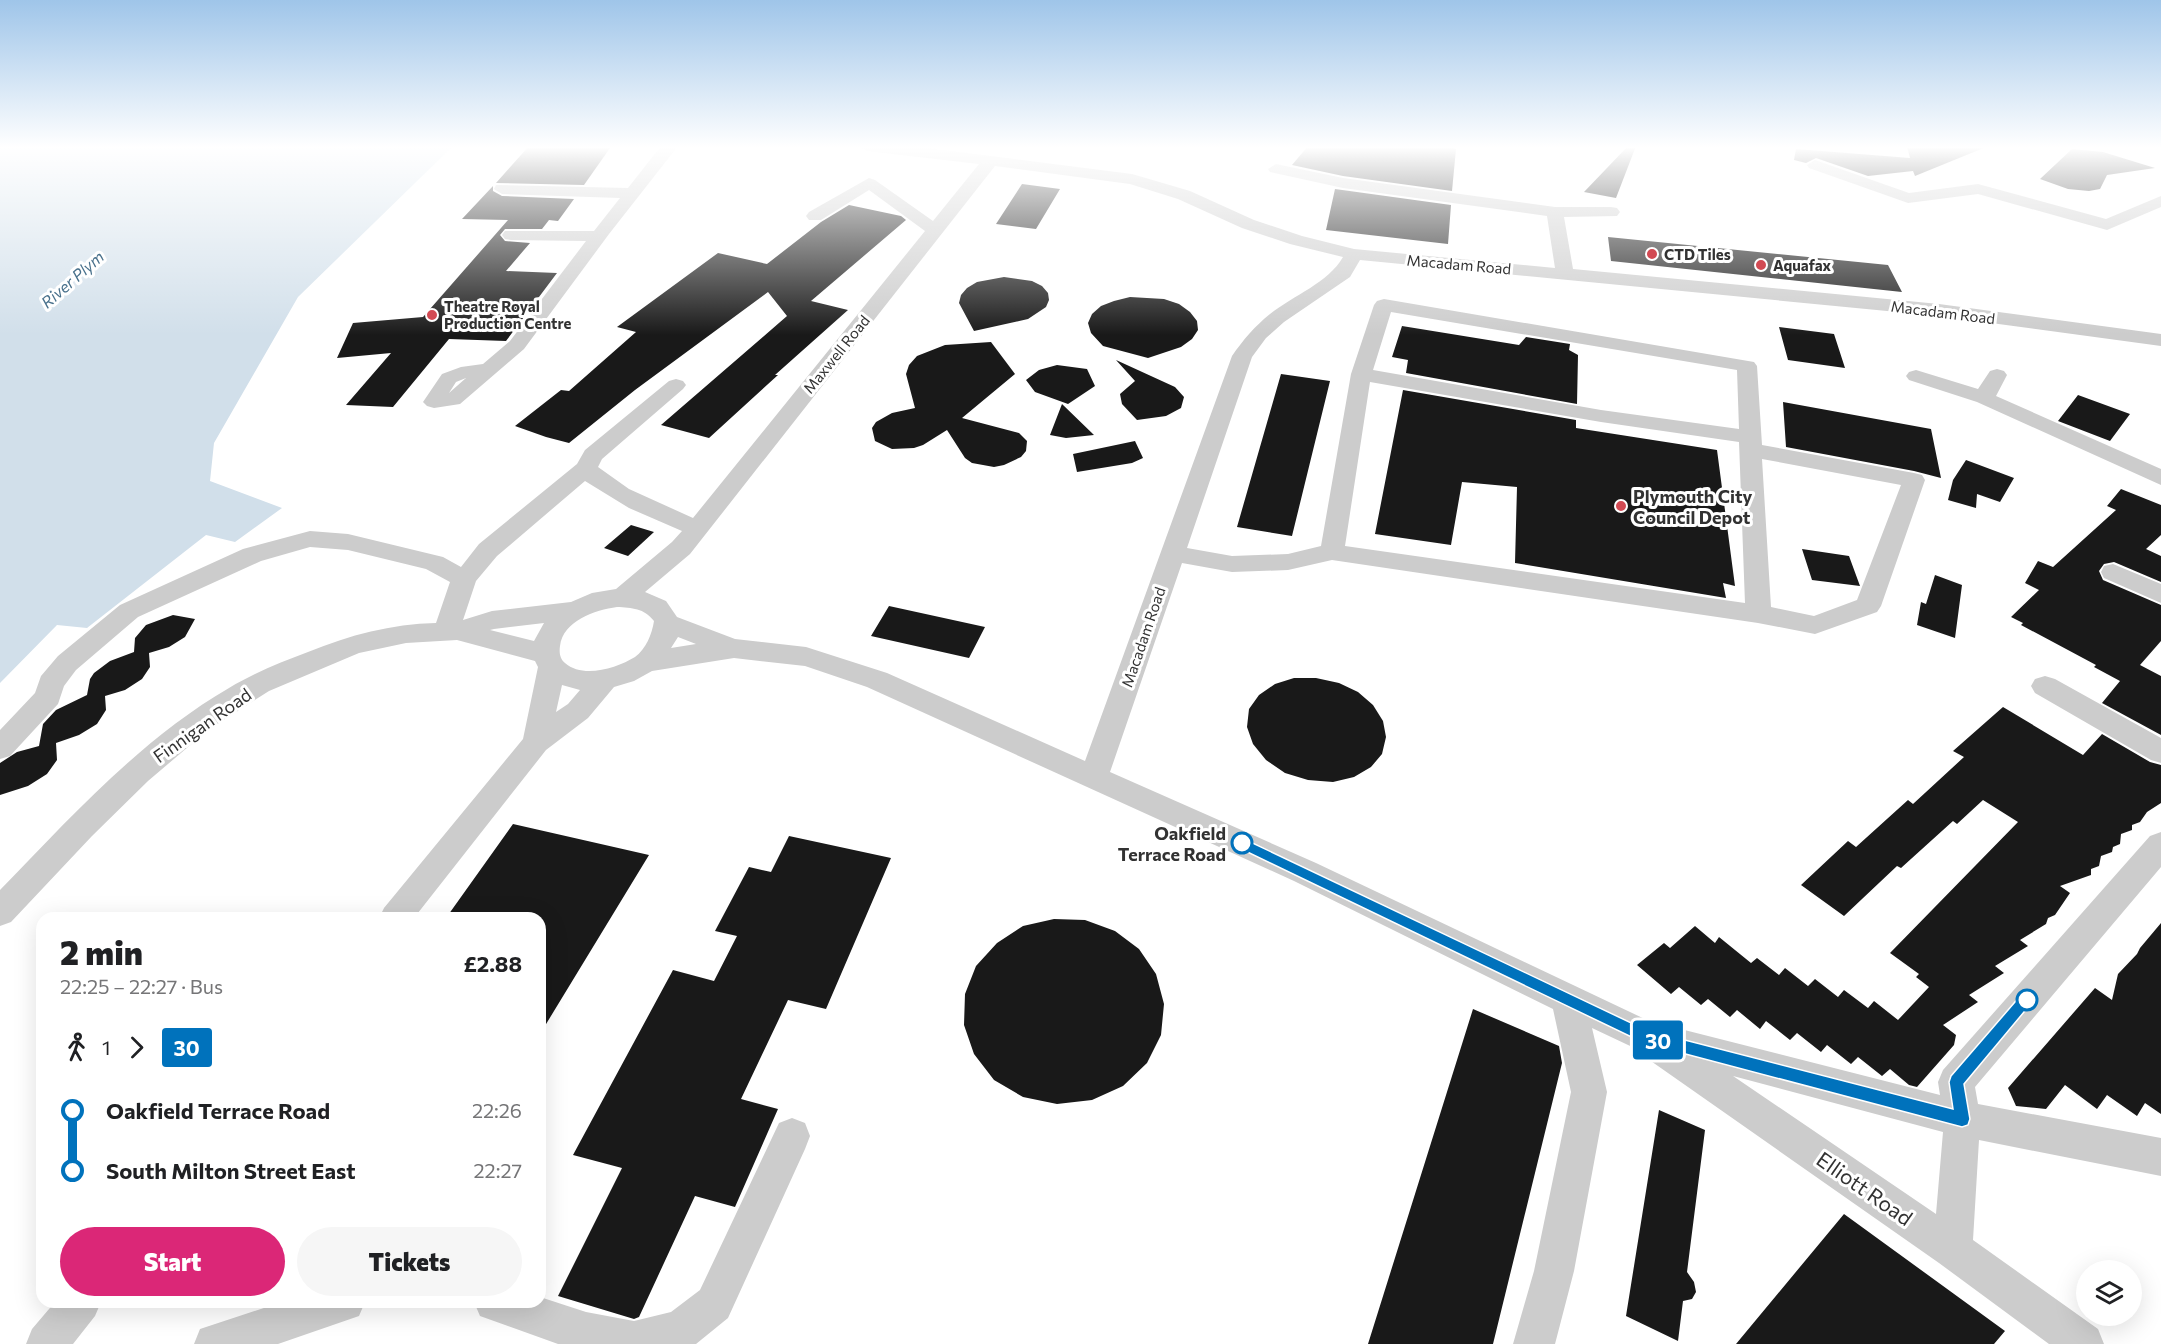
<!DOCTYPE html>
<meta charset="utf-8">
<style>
body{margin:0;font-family:Commissioner,sans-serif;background:#f6f6f6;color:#202124;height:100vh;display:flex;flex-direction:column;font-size:22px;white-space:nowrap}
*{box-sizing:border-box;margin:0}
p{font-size:20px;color:#757577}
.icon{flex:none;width:33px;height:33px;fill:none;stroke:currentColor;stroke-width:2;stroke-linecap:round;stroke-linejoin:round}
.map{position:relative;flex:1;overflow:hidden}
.sheet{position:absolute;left:36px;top:912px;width:510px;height:396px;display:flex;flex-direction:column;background:#fff;border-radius:18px;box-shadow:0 6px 24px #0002}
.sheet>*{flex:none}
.badge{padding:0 12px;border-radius:4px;font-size:21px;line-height:39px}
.buttons{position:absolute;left:2076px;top:1260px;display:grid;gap:12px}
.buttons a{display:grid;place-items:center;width:66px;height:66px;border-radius:50%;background:#fff;box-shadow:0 6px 24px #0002;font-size:30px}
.map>.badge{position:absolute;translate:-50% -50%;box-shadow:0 0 0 3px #fff}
.legs{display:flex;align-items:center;gap:9px;height:66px;padding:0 24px;font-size:20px}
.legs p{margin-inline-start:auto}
.overview{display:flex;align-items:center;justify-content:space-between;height:102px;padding:0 24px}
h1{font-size:33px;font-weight:800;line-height:45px}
.button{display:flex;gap:12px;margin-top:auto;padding:12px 24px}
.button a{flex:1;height:69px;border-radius:36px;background:#db2777;color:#fff;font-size:24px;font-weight:800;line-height:69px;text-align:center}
.button a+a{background:#f6f6f6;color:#202124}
ul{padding:0 24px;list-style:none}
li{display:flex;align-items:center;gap:21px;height:60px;font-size:22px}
li i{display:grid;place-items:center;width:9px;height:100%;margin:0 8px;background:currentColor}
li i::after{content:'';width:15px;height:15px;margin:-8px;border:4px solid;border-radius:50%;background:#fff}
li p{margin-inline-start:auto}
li:first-child i{background:linear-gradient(#0000 50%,currentColor 0)}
li:last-child i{background:linear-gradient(currentColor 50%,#0000 0)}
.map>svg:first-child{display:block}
.water{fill:#d1dfea}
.building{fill:#191919}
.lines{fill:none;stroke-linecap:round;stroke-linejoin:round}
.minor{fill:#ccc;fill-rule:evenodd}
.line-1{fill:#0072bc;stroke:#fff;stroke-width:1.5}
.poi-dot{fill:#d24a53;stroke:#fff;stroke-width:2}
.stop-1-dot{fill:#fff;stroke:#0072bc;stroke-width:3}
.labels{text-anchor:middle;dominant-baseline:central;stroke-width:6;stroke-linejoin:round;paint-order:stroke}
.far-poi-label{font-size:15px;font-weight:bold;fill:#323232;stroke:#fff;text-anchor:start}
.far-street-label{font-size:15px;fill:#323232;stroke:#fff}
.far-water-label{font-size:16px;font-style:italic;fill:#48708b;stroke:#fff}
.poi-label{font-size:18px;font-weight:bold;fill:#323232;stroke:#fff;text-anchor:start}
.street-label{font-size:18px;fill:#323232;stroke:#fff}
.stop-label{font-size:18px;font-weight:bold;fill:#323232;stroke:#fff;text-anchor:end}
.near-street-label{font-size:21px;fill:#323232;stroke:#fff}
</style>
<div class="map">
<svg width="2161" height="1344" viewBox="0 0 2161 1344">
<rect width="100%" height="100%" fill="#fff"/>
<path class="water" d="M 0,146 L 453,146 L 298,297 L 214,443 L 210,481 L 282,508 L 235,542 L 206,535 L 87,628 L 57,625 L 0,683 Z"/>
<path class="building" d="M 529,146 L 552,146 L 610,148 L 584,185 L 496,183 Z
M 1308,146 L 1445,146 L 1456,149 L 1452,191 L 1343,176 L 1292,165 Z
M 1628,146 L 1636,146 L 1616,198 L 1584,192 Z
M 1907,146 L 1986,147 L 1915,176 L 1913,171 L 1868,176 L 1816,158 L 1806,163 L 1794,160 L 1796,149 L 1910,158 Z
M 2072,149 L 2103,152 L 2155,168 L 2107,175 L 2100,189 L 2089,191 L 2068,189 L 2040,179 Z
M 1022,184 L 1060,189 L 1036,229 L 996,224 Z
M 493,186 L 493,191 L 502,196 L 574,199 L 558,221 L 549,220 L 542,229 L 505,229 L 500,235 L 505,241 L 530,243 L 506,271 L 557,273 L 506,341 L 449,339 L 393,407 L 346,405 L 391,353 L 337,358 L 353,323 L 423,317 L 508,220 L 462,219 Z
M 1335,189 L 1451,205 L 1448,244 L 1326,230 Z
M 849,205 L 901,216 L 906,220 L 811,301 L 848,310 L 775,375 L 778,375 L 709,438 L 661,425 L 787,316 L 768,292 L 635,390 L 569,443 L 546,437 L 515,426 L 561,390 L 569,391 L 636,332 L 617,327 L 718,253 L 767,264 L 821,222 Z
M 1608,237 L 1888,265 L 1902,292 L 1611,261 Z
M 1004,277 L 1032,281 L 1042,286 L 1048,293 L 1049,300 L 1046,307 L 1028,319 L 974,331 L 959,303 L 961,295 L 967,288 L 977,282 Z
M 1130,297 L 1164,299 L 1179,304 L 1190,312 L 1197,321 L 1198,330 L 1192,339 L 1181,347 L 1148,358 L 1103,346 L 1091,333 L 1088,323 L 1092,314 L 1101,306 L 1114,301 Z
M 1402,326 L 1519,345 L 1526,337 L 1570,344 L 1569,350 L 1578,355 L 1577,404 L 1406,373 L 1408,360 L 1392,357 Z
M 1779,327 L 1834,334 L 1845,368 L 1788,360 Z
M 991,342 L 1015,374 L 962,418 L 1019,433 L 1027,441 L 1026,451 L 1021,457 L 1004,465 L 994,467 L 972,463 L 965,458 L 947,430 L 923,445 L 914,448 L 892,449 L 875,441 L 872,428 L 876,422 L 892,413 L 915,408 L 906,374 L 909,365 L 917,356 L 945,345 Z
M 1116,360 L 1175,387 L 1184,397 L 1181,408 L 1166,416 L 1137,420 L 1122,404 L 1120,394 L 1135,381 Z
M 1057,365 L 1087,369 L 1095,386 L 1068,404 L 1035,392 L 1026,380 L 1039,370 Z
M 1281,374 L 1330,381 L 1292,536 L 1237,527 Z
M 1403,390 L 1576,420 L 1576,428 L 1717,450 L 1735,586 L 1723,583 L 1726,598 L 1515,563 L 1517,487 L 1462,482 L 1451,545 L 1375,534 Z
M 2078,395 L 2130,414 L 2110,441 L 2058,421 Z
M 1783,402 L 1931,429 L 1941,478 L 1914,471 L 1786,447 Z
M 1062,404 L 1094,435 L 1066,438 L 1050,435 Z
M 1135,441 L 1143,458 L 1132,463 L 1077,472 L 1073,454 Z
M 1966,460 L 2014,478 L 2000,502 L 1977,494 L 1976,508 L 1948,500 L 1953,480 Z
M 2121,489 L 2161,505 L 2161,535 L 2146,549 L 2161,556 L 2161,582 L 2114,562 L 2104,564 L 2099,571 L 2103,580 L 2161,605 L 2161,641 L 2140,665 L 2161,676 L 2161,735 L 2102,703 L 2120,681 L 2094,667 L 2096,665 L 2021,625 L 2023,623 L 2011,617 L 2039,590 L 2025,583 L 2038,561 L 2053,567 L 2116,510 L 2107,506 Z
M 631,525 L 654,532 L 628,556 L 604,548 Z
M 1802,549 L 1849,556 L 1860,586 L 1812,580 Z
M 1935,575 L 1962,585 L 1955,638 L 1917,625 L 1921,602 L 1926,604 Z
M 889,606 L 985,627 L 969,658 L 871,636 Z
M 173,615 L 195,619 L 185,637 L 169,647 L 149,653 L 150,667 L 142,679 L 125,690 L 105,696 L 106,710 L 97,724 L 79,735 L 56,743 L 57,760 L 47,774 L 28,786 L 0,795 L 0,763 L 17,752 L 39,746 L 43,724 L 56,710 L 87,695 L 90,679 L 94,673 L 110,661 L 134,652 L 135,638 L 146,625 Z
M 1294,678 L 1316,678 L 1339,683 L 1358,692 L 1373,705 L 1383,721 L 1386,737 L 1382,754 L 1371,767 L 1354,777 L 1333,782 L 1308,780 L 1285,773 L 1266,760 L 1253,744 L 1247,727 L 1249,709 L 1259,695 L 1275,684 Z
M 2003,707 L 2083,755 L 2102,734 L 2150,762 L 2161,765 L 2161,803 L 2147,812 L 2140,822 L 2132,825 L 2132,830 L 2121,834 L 2120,844 L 2113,847 L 2112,852 L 2101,856 L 2099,866 L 2091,869 L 2091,875 L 2060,886 L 2070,893 L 2055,915 L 2048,918 L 2046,924 L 2020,940 L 2028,946 L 1995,966 L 2004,973 L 1969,995 L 1978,1002 L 1943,1025 L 1956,1035 L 1954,1045 L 1917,1087 L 1909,1085 L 1890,1069 L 1882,1076 L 1858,1057 L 1851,1064 L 1827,1045 L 1821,1052 L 1797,1033 L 1790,1040 L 1766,1021 L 1760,1029 L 1737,1010 L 1730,1017 L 1708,999 L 1701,1005 L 1679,987 L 1671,994 L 1637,965 L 1664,943 L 1670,948 L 1695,926 L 1715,943 L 1719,937 L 1751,963 L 1757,958 L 1779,975 L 1785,968 L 1808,986 L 1815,979 L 1838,997 L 1844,990 L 1868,1008 L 1874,1001 L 1898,1020 L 1929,987 L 1916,977 L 1919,974 L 1890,953 L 2018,822 L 1983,800 L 1957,824 L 1953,821 L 1901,868 L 1897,866 L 1844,916 L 1801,885 L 1848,841 L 1856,847 L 1908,800 L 1913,804 L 1964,757 L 1953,751 Z
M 513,824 L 649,855 L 540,1034 L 540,918 L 446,918 Z
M 789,836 L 891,858 L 826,1009 L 788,1000 L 741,1099 L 778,1109 L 735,1207 L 695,1196 L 639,1317 L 634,1319 L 558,1296 L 622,1168 L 573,1155 L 673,970 L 714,981 L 737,936 L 715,931 L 749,867 L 771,872 Z
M 1054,919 L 1085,920 L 1115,931 L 1139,949 L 1156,974 L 1164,1004 L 1161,1035 L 1147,1063 L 1123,1086 L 1092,1100 L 1057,1104 L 1023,1097 L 994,1080 L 974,1054 L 964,1025 L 965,994 L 976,966 L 997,943 L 1023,926 Z
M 2161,923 L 2161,1114 L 2145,1103 L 2137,1116 L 2107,1095 L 2097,1109 L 2065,1085 L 2046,1109 L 2016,1106 L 2008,1088 L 2095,988 L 2112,1000 L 2118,974 L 2137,954 L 2140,948 Z
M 1473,1009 L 1559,1046 L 1562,1063 L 1493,1344 L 1368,1344 Z
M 1659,1110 L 1705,1130 L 1687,1272 L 1694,1282 L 1696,1292 L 1692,1299 L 1683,1301 L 1678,1341 L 1626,1316 Z
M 1844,1214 L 2005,1331 L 1994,1344 L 1736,1344 Z"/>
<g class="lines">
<path class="minor" d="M 661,146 L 678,146 L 609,234 L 524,349 L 460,404 L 434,408 L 427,406 L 423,402 L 442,374 L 461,367 L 483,364 L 510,341 L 586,241 L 511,240 L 505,239 L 502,235 L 505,231 L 594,231 L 620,198 L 502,194 L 494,189 L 496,185 L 628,188 ZM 466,378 L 449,393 L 456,382 Z
M 859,146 L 912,146 L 1132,174 L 1190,191 L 1254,220 L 1302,236 L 1354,249 L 1555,268 L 1547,216 L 1343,188 L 1270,172 L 1268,169 L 1276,164 L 1343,178 L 1555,207 L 1611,207 L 1617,208 L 1620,212 L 1617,216 L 1564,217 L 1573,269 L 1939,304 L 2161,334 L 2161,346 L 1939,316 L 1360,260 L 1350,277 L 1284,322 L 1266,338 L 1252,357 L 1187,548 L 1232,556 L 1288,554 L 1321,546 L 1351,374 L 1374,305 L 1377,301 L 1384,299 L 1754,362 L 1757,366 L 1762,445 L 1914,473 L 1922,475 L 1925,480 L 1881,606 L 1877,612 L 1815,634 L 1758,623 L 1332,560 L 1288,570 L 1232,572 L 1182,563 L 1110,772 L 1316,863 L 1649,1021 L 1940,1095 L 1938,1082 L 1943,1070 L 2150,836 L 2161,832 L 2161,867 L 1975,1087 L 1978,1104 L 2161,1138 L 2161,1176 L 1979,1140 L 1973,1240 L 2098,1329 L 2104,1344 L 2049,1344 L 1939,1263 L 1648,1059 L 1645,1053 L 1592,1028 L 1607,1092 L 1574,1271 L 1555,1344 L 1513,1344 L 1534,1271 L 1571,1092 L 1553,1009 L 1294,881 L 867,687 L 805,666 L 734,658 L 652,671 L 634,681 L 614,687 L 588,718 L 546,750 L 414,918 L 379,918 L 384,908 L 523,739 L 538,667 L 535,661 L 457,640 L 406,643 L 359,653 L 269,691 L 208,730 L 148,781 L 92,836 L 11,922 L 0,926 L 0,890 C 70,818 141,739 229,688 C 254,673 281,662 308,652 C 350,635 391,624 436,623 L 450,582 L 426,569 L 348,550 L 310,547 L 261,561 L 138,617 L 76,670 L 64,686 L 58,704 L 10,756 L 0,759 L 0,730 L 35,693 L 41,676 L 58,656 L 120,605 L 243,549 L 310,531 L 348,534 L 443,557 L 461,567 L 479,544 L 577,464 L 585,450 L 669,381 L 676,379 L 683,381 L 686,385 L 683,389 L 602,459 L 598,467 L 629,489 L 693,518 L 925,231 L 869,190 L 821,220 L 809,220 L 806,216 L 809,212 L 869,178 L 875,180 L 933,221 L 979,164 L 867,151 ZM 995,166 L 1130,184 L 1178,199 L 1242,228 L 1290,244 L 1343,257 C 1328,283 1294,295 1270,314 C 1255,326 1243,340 1232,356 L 1085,761 L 887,673 L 806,647 L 735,639 L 677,617 L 666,601 L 645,592 L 690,554 ZM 1391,312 L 1737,370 L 1739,429 L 1601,410 L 1373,370 ZM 1370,382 L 1601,422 L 1739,442 L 1745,603 L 1345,546 ZM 1762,459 L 1901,485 L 1857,600 L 1814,616 L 1771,607 ZM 585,481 L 629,508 L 682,531 L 672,542 L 616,589 L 592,593 L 571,602 L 492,611 L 463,620 L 476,581 L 497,556 ZM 617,607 C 632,608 644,608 654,621 C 652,634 646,649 635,657 C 617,668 583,679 565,663 C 560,659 559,653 560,646 C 563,621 595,610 617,607 ZM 544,623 L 534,641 L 490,630 L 494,629 ZM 678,637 L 696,644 L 671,648 ZM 562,685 L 580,690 L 568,704 L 556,712 ZM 1733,1076 L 1943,1132 L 1936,1214 Z
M 1815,160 L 1909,193 L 1978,184 L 2106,219 L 2161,196 L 2161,207 L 2107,230 L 1978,194 L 1908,203 L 1809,168 L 1807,165 Z
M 1997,369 L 2004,371 L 2007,375 L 1996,396 L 2161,469 L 2161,485 L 1977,402 L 1909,380 L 1906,376 L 1909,372 L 1916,370 L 1978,389 L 1990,371 Z
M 2113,564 L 2161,584 L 2161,603 L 2104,578 L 2101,572 L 2104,566 Z
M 2045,676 L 2055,679 L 2161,738 L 2161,763 L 2151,760 L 2035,693 L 2031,686 L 2035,679 Z
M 792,1118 L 805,1123 L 810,1136 L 805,1149 L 728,1318 L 696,1344 L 558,1344 L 480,1316 L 474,1302 L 540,1302 L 540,1297 L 586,1312 L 634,1321 L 671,1312 L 700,1290 L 779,1123 Z
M 55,1302 L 101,1302 L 95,1316 L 73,1344 L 26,1344 L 32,1329 Z
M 282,1302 L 365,1302 L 359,1316 L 278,1344 L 194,1344 L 200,1329 Z"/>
</g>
<linearGradient id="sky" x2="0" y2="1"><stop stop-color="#9fc5e9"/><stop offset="0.44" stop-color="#fff"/><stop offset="1" stop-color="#fff" stop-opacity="0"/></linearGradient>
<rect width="2161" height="335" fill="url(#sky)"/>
<path class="line-1" d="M 1242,838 L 1646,1030 L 1953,1109 L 1949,1082 L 1951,1076 L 2021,995 L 2027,993 L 2032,995 L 2034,1000 L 1964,1084 L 1970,1119 L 1968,1125 L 1962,1127 L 1644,1043 L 1237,847 L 1235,843 L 1237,840 Z"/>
<g class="poi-dot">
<circle cx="1652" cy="254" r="6"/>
<circle cx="1761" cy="265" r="6"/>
<circle cx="432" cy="315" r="6"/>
<circle cx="1621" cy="506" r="6"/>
</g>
<g class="stop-1-dot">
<circle cx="1242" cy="843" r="10"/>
<circle cx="2027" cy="1000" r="10"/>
</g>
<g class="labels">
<g class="far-poi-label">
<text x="1664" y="254">CTD Tiles</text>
<text x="1773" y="265">Aquafax</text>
<text x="444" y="306">Theatre Royal<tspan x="444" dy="17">Production Centre</tspan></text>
</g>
<g class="far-street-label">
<text transform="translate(1459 264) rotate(5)">Macadam Road</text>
<text transform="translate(1943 312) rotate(7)">Macadam Road</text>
<text transform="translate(836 354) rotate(-51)">Maxwell Road</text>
<text transform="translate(1143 637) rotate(-71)">Macadam Road</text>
</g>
<g class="far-water-label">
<text transform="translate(72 279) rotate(-41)">River Plym</text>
</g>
<g class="poi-label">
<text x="1633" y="496">Plymouth City<tspan x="1633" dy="21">Council Depot</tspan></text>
</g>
<g class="street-label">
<text transform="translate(202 725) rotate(-35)">Finnigan Road</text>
</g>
<g class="stop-label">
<text x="1226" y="833">Oakfield<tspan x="1226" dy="21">Terrace Road</tspan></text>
</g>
<g class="near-street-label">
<text transform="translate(1865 1188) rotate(35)">Elliott Road</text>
</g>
</g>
</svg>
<div class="buttons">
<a><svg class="icon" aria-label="layers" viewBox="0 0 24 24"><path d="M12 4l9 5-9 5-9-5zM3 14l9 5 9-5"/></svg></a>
</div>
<b class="badge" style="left:1658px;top:1040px;background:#0072bc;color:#fff">30</b>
<section class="sheet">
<div class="overview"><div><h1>2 min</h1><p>22:25 – 22:27 · Bus</p></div><b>£2.88</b></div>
<div class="legs"><svg class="icon" aria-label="walk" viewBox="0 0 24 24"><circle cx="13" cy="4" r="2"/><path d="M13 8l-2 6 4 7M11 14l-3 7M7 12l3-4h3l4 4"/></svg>1<svg class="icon" aria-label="forward" viewBox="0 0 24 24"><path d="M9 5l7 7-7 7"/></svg><b class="badge" style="background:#0072bc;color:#fff">30</b></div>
<ul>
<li><i style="color:#0072bc"></i><b>Oakfield Terrace Road</b><p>22:26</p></li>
<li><i style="color:#0072bc"></i><b>South Milton Street East</b><p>22:27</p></li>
</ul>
<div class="button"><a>Start</a><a>Tickets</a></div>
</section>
</div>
